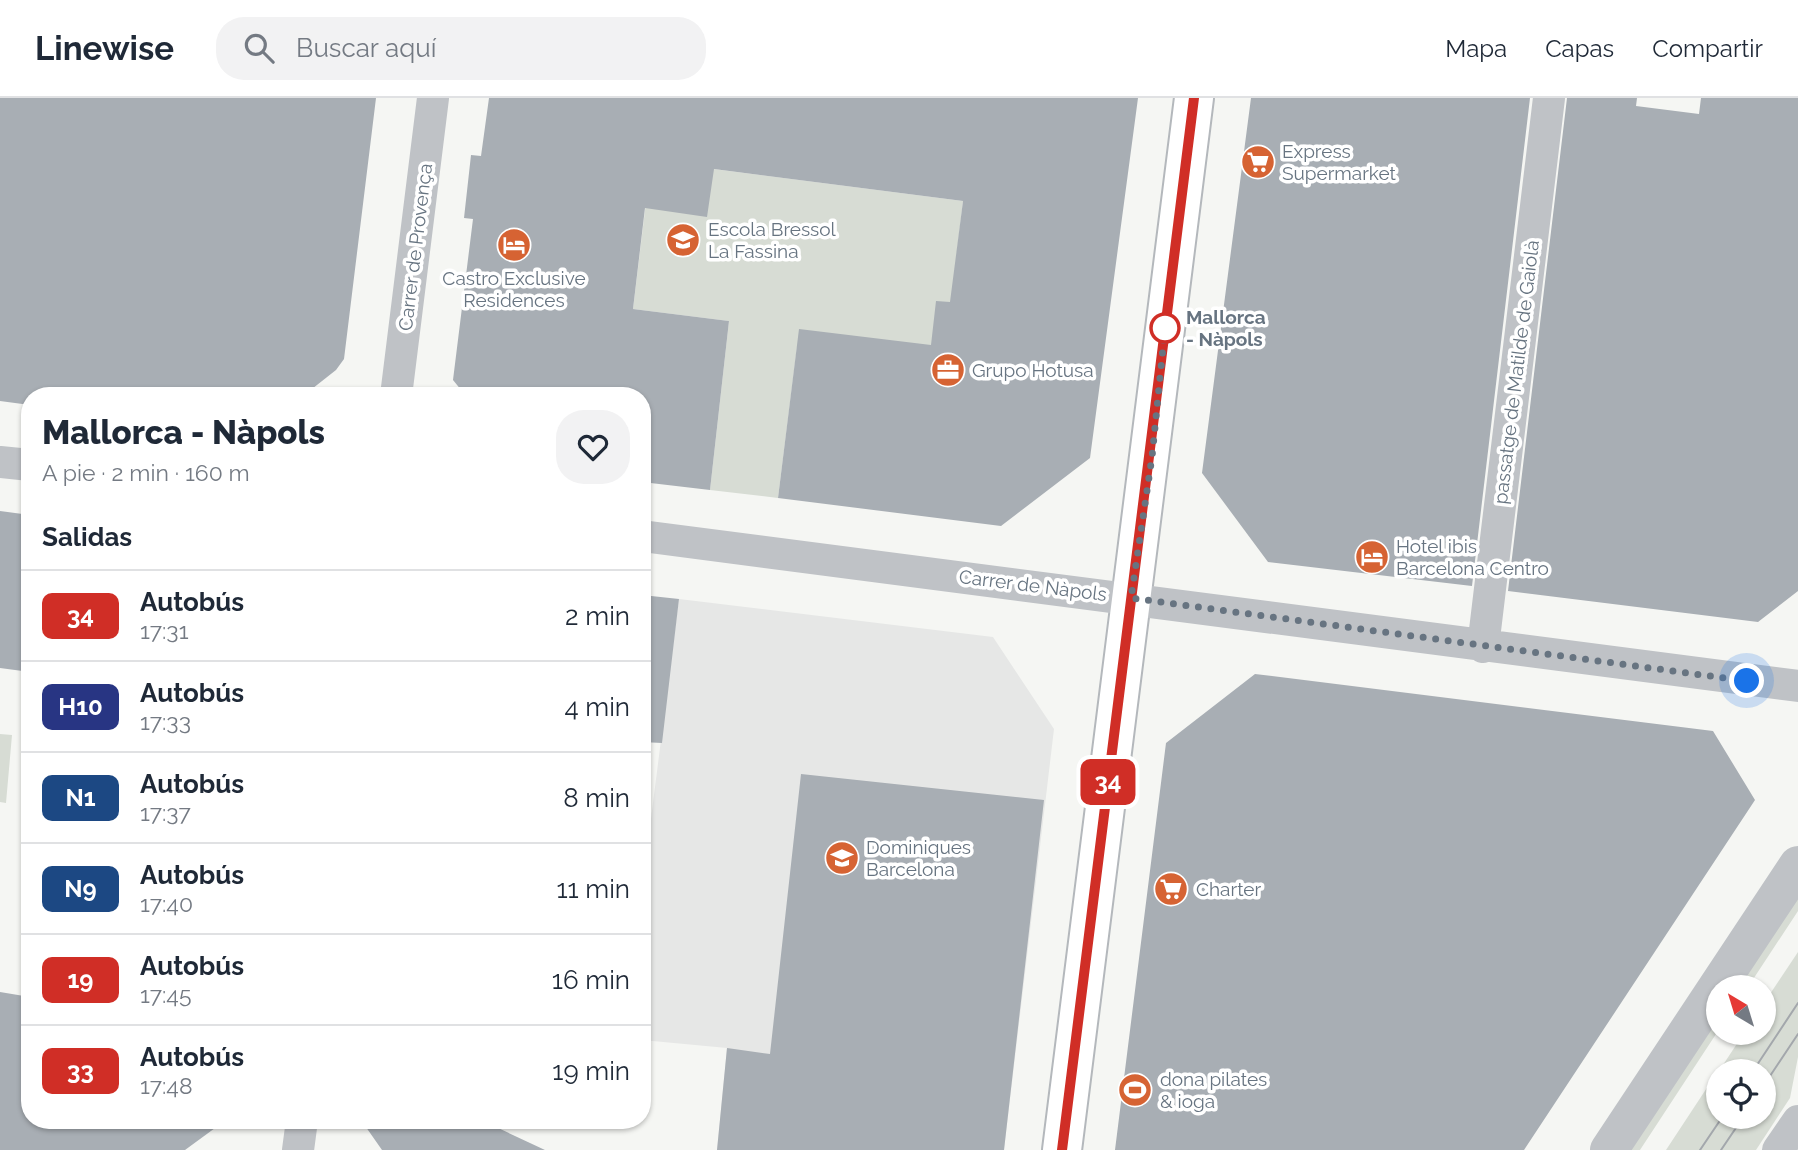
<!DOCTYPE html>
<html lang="es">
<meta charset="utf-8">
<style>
body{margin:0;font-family:Raleway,sans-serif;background:#f2f2f3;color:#1f2937;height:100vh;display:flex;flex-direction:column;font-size:26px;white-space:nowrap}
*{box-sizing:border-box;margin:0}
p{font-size:23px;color:#747a83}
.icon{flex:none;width:38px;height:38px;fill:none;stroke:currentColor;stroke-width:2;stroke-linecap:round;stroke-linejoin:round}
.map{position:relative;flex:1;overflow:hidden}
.panel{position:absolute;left:21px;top:289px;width:630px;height:742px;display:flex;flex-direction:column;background:#fff;border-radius:28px;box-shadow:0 2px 5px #0004}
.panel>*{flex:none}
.badge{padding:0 14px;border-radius:10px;font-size:24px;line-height:46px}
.needle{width:46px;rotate:322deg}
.fabs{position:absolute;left:1706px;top:877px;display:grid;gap:14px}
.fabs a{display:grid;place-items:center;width:70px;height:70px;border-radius:50%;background:#fff;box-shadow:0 2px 5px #0004;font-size:35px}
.you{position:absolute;width:35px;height:35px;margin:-18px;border:5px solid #fff;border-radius:50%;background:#1a73e8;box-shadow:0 0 0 10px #1a73e833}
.map>.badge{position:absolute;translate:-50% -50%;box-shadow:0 0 0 4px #fff}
h2{padding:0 21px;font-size:26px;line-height:63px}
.round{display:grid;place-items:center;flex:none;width:74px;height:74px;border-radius:28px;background:#f2f2f3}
.summary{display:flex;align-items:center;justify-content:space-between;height:119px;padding:0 21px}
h1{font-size:33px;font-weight:800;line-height:52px}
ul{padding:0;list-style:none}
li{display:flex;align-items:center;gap:21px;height:91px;padding:0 21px;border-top:2px solid #e0e1e3}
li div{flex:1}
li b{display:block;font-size:26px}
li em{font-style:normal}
li .badge{min-width:77px;font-weight:700;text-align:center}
header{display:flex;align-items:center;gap:42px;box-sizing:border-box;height:98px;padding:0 35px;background:#fff;border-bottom:2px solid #e0e1e3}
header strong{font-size:33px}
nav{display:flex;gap:38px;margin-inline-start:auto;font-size:24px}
.search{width:490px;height:63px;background:#f2f2f3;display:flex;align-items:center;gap:18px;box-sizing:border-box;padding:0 24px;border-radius:28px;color:#747a83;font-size:26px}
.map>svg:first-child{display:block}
.built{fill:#e6e7e6}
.green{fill:#d7dcd4}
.building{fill:#a8aeb4}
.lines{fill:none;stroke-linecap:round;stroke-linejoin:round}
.secondary-casing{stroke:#b4b8bc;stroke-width:42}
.minor{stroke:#bfc2c6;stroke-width:32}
.tertiary{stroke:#bfc2c6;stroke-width:38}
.secondary{stroke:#fff;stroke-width:38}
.tram{stroke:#a3a7ac;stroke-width:2}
.line-casing{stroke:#fff;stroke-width:16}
.line{stroke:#d02e26;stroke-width:10}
.walk{stroke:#677481;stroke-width:7;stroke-dasharray:0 12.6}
.stop-dot{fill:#fff;stroke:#d02e26;stroke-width:3.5}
.labels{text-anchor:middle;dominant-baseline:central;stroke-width:7;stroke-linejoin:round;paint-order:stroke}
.poi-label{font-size:19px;fill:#677481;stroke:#fff;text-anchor:start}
.street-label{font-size:19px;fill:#677481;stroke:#fff}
.stop-label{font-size:19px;font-weight:bold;fill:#677481;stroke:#fff;text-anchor:start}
</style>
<header>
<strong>Linewise</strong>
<div class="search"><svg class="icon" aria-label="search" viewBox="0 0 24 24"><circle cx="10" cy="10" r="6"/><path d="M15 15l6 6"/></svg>Buscar aquí</div>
<nav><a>Mapa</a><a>Capas</a><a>Compartir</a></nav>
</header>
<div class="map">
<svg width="1798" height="1052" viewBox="0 0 1798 1052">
<rect width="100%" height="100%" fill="#f5f6f3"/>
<path class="built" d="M 679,501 L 993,539 L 1054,631 L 1004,1052 L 717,1052 L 727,950 L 642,942 L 642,791 Z"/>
<path class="green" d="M 651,63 L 963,103 L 944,263 L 797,249 L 778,400 L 710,392 L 729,223 L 633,211 Z
M 0,636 L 12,637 L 6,705 L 0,704 Z
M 1798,791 L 1798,813 L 1748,889 L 1733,889 Z
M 1798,854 L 1798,959 L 1790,1000 L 1756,1052 L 1666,1052 L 1718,973 L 1718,1018 L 1764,1018 L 1764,973 L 1719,973 L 1744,935 L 1764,934 L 1764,905 Z
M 1718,911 L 1718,933 L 1640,1052 L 1625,1052 Z"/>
<path class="building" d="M 0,0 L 376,0 L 344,261 L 336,272 L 303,298 L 30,298 L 30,307 L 0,303 Z
M 489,0 L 1138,0 L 1090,360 L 1001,428 L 778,400 L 799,231 L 931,247 L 936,203 L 950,204 L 963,103 L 714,71 L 707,119 L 645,110 L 633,211 L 729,223 L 710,392 L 642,384 L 642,298 L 466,298 L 453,282 L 473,121 L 464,120 L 471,57 L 481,58 Z
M 1251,0 L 1530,0 L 1472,488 L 1268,464 L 1202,375 Z
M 1567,0 L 1637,0 L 1636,8 L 1699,16 L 1701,0 L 1798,0 L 1798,493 L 1758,524 L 1508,493 Z
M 0,413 L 30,417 L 30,574 L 0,570 Z
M 642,497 L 679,501 L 662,645 L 642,644 Z
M 1255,576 L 1713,633 L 1755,702 L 1524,1052 L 1115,1052 L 1166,645 Z
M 801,676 L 1044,702 L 1004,1052 L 717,1052 L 727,950 L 770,956 Z
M 0,894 L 30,899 L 30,1022 L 226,1022 L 185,1052 L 0,1052 Z
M 361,1022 L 481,1022 L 545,1052 L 382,1052 Z"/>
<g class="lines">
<g class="secondary-casing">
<path id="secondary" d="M 1062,1052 L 1194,0"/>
</g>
<path class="minor" d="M 396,298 L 433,0
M 0,364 L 30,367
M 642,438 L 1798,588
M 1483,549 L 1549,0
M 298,1052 L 302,1022
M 1778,1052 L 1798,1023"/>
<path class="tertiary" d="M 1609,1052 L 1798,767"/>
<use href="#secondary" class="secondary"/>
<path class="tram" d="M 1753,973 L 1798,905
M 1764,987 L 1798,936
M 1700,1052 L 1723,1018
M 1721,1052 L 1744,1018"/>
</g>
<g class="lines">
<g class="line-casing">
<path id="line" d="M 1062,1052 L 1194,0"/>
</g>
<use href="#line" class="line"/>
<path class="walk" d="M 1165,230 L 1152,359 L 1131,500 L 1747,583"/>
</g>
<defs>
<g id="supermarket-disc" transform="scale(1.75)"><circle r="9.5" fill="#d66333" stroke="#fff"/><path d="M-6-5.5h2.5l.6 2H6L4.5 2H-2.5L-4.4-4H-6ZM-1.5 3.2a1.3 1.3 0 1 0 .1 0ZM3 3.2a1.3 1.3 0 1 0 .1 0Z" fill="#fff"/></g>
<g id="school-disc" transform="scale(1.75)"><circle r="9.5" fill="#d66333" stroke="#fff"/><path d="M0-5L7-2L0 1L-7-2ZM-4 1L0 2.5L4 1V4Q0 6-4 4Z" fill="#fff"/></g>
<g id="hotel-disc" transform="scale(1.75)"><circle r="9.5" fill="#d66333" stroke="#fff"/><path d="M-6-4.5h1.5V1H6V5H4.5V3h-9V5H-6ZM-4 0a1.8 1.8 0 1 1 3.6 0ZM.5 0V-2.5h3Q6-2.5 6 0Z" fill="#fff"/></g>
<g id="office-disc" transform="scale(1.75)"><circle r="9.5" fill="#d66333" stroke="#fff"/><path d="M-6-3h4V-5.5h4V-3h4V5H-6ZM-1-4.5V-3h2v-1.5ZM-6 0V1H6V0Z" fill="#fff"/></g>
<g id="stadium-disc" transform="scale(1.75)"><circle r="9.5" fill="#d66333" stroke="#fff"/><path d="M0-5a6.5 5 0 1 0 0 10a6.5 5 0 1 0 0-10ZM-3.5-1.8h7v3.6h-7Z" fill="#fff"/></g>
</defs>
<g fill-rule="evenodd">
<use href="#supermarket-disc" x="1258" y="64"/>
<use href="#school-disc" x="683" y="142"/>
<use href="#hotel-disc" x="514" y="147"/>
<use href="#office-disc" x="948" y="272"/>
<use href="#hotel-disc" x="1372" y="459"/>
<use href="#school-disc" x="842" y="760"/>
<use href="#supermarket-disc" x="1171" y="791"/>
<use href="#stadium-disc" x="1135" y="992"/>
</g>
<circle class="stop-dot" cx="1165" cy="230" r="14"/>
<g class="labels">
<g class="poi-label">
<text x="1282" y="53">Express<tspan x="1282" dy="22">Supermarket</tspan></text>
<text x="708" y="131">Escola Bressol<tspan x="708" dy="22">La Fassina</tspan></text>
<text x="514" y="180" text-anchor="middle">Castro Exclusive<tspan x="514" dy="22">Residences</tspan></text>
<text x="972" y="272">Grupo Hotusa</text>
<text x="1396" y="448">Hotel ibis<tspan x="1396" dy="22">Barcelona Centro</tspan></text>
<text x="866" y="749">Dominiques<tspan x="866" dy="22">Barcelona</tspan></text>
<text x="1196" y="791">Charter</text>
<text x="1160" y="981">dona pilates<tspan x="1160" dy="22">&amp; ioga</tspan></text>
</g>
<g class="street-label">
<text transform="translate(415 149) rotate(-83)">Carrer de Provença</text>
<text transform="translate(1516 274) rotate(-83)">passatge de Matilde de Gaiolà</text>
<text transform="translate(1033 487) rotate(7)">Carrer de Nàpols</text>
</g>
<g class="stop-label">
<text x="1186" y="219">Mallorca<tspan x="1186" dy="22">- Nàpols</tspan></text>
</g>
</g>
</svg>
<div class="fabs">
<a><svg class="needle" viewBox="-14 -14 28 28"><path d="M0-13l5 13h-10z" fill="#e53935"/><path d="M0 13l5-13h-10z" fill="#747a83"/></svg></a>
<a><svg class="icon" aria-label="locate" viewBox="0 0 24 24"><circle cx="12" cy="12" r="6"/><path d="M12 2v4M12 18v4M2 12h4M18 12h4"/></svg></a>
</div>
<div class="you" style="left:1747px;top:583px"></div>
<b class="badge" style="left:1108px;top:684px;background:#d02e26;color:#fff">34</b>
<section class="panel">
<div class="summary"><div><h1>Mallorca - Nàpols</h1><p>A pie · 2 min · 160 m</p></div><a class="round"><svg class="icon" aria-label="heart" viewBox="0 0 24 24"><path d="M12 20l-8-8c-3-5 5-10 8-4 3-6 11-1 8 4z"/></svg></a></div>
<h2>Salidas</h2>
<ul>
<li><span class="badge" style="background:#d02e26;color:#fff">34</span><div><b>Autobús</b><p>17:31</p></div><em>2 min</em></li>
<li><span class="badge" style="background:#283583;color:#fff">H10</span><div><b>Autobús</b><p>17:33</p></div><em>4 min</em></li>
<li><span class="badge" style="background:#1c4883;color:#fff">N1</span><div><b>Autobús</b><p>17:37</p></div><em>8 min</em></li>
<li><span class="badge" style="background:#1c4883;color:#fff">N9</span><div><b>Autobús</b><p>17:40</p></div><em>11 min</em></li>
<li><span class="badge" style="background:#d02e26;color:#fff">19</span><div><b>Autobús</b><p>17:45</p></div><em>16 min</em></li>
<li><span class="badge" style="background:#d02e26;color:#fff">33</span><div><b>Autobús</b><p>17:48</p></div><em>19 min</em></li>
</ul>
</section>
</div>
